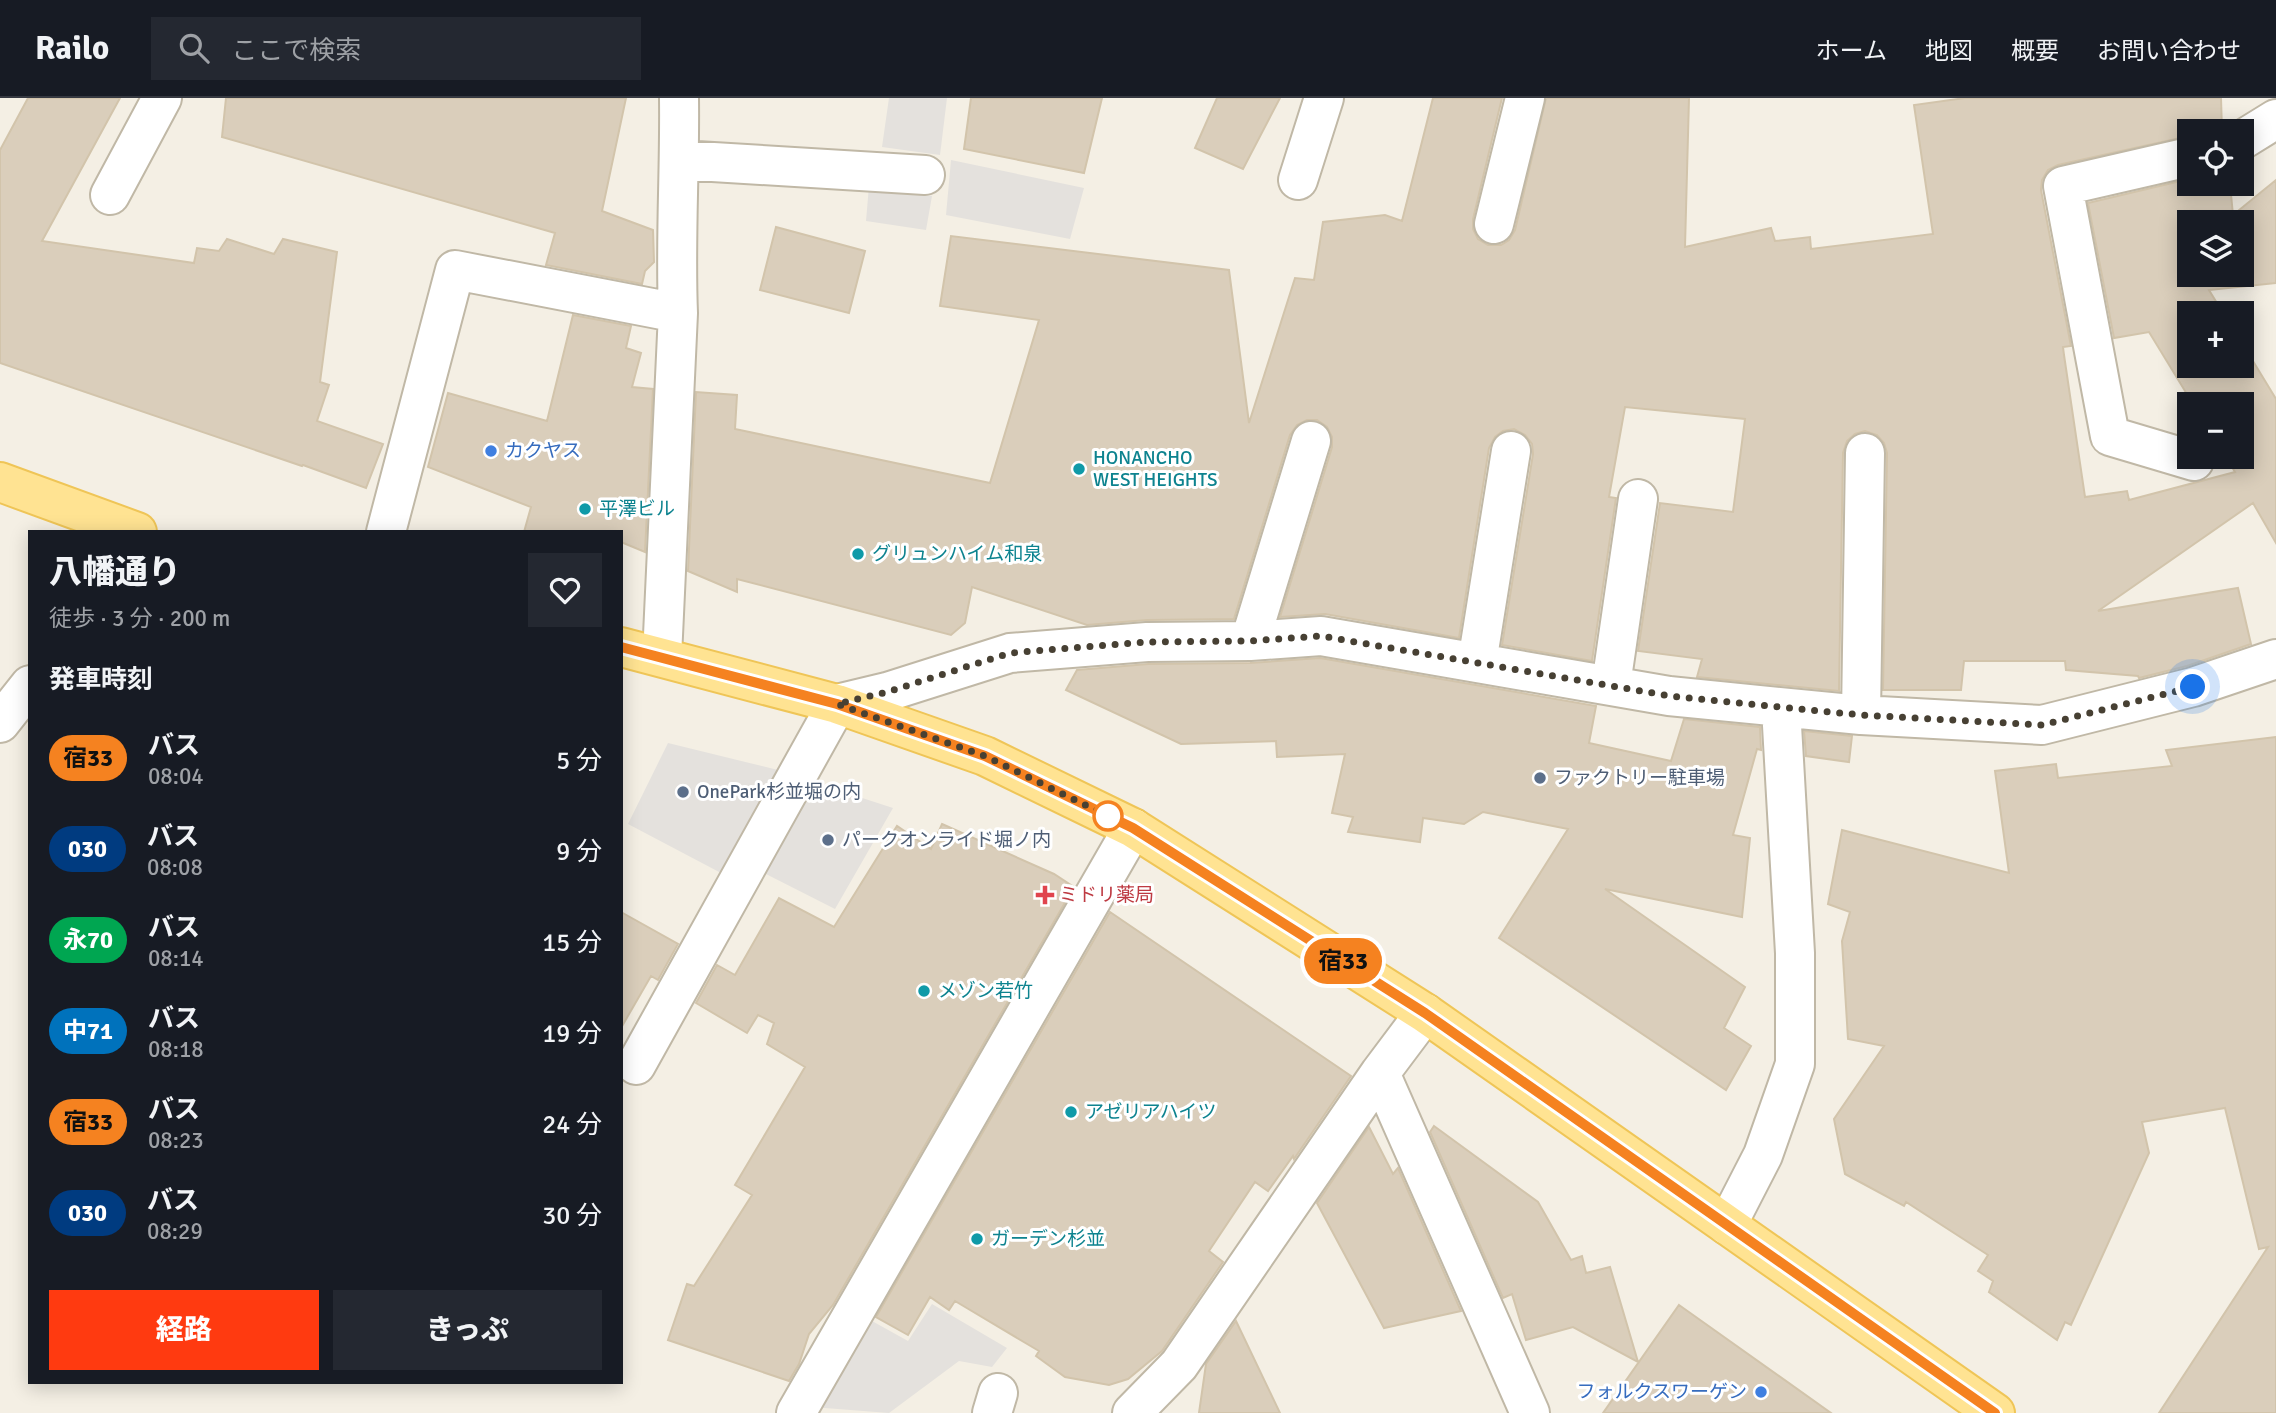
<!DOCTYPE html>
<html lang="ja">
<meta charset="utf-8">
<style>
body{margin:0;font-family:Signika,"Noto Sans JP",sans-serif;background:#242831;color:#f1f3f6;height:100vh;display:flex;flex-direction:column;font-size:26px;white-space:nowrap}
*{box-sizing:border-box;margin:0}
p{font-size:23px;color:#9ea1a6}
.icon{flex:none;width:38px;height:38px;fill:none;stroke:currentColor;stroke-width:2;stroke-linecap:round;stroke-linejoin:round}
.map{position:relative;flex:1;overflow:hidden}
.sheet{position:absolute;left:28px;top:432px;width:595px;height:854px;display:flex;flex-direction:column;background:#171b24;border-radius:0px;box-shadow:0 4px 18px #0003}
.sheet>*{flex:none}
.badge{padding:0 14px;border-radius:23px;font-size:24px;line-height:46px}
.fabs{position:absolute;left:2177px;top:21px;display:grid;gap:14px}
.fabs a{display:grid;place-items:center;width:77px;height:77px;border-radius:0px;background:#171b24;box-shadow:0 4px 18px #0003;font-size:35px}
.you{position:absolute;width:35px;height:35px;margin:-18px;border:5px solid #fff;border-radius:50%;background:#1a73e8;box-shadow:0 0 0 10px #1a73e833}
.map>.badge{position:absolute;translate:-50% -50%;box-shadow:0 0 0 4px #fff}
h2{padding:0 21px;font-size:26px;line-height:63px}
.round{display:grid;place-items:center;flex:none;width:74px;height:74px;border-radius:0px;background:#242831}
.head{display:flex;align-items:center;justify-content:space-between;height:119px;padding:0 21px}
h1{font-size:33px;font-weight:800;line-height:52px}
.cta{display:flex;gap:14px;margin-top:auto;padding:14px 21px}
.cta a{flex:1;height:80px;border-radius:0px;background:#ff3a10;color:#fff;font-size:28px;font-weight:800;line-height:80px;text-align:center}
.cta a+a{background:#242831;color:#f1f3f6}
ul{padding:0;list-style:none}
li{display:flex;align-items:center;gap:21px;height:91px;padding:0 21px}
li div{flex:1}
li b{display:block;font-size:26px}
li em{font-style:normal}
li .badge{min-width:77px;font-weight:700;text-align:center}
header{display:flex;align-items:center;gap:42px;box-sizing:border-box;height:98px;padding:0 35px;background:#171b24;border-bottom:2px solid #363941}
header strong{font-size:33px}
nav{display:flex;gap:38px;margin-inline-start:auto;font-size:24px}
.search{width:490px;height:63px;background:#242831;display:flex;align-items:center;gap:18px;box-sizing:border-box;padding:0 24px;border-radius:0px;color:#9ea1a6;font-size:26px}
.map>svg:first-child{display:block}
.parking{fill:#e4e1dd}
.building{fill:#dacebb;stroke:#d2c4ab;stroke-width:2;fill-rule:evenodd}
.lines{fill:none;stroke-linecap:round;stroke-linejoin:round}
.minor-casing{stroke:#c0b8a6;stroke-width:42}
.major-casing{stroke:#efc557;stroke-width:42}
.minor{stroke:#fff;stroke-width:38}
.major{stroke:#ffe392;stroke-width:38}
.line-casing{stroke:#fff;stroke-width:16}
.line{stroke:#f58220;stroke-width:10}
.walk{stroke:#474033;stroke-width:7;stroke-dasharray:0 12.6}
.shop-dot{fill:#3f7fe0;stroke:#fff;stroke-width:2.5}
.culture-dot{fill:#0f9aa8;stroke:#fff;stroke-width:2.5}
.service-dot{fill:#5c6f8a;stroke:#fff;stroke-width:2.5}
.stop-dot{fill:#fff;stroke:#f58220;stroke-width:3.5}
.health-dot{fill:#e0444e;stroke:#fff;stroke-width:2.5}
.labels{text-anchor:middle;dominant-baseline:central;stroke-width:6;stroke-linejoin:round;paint-order:stroke}
.shop-label{font-size:19px;fill:#366cbe;stroke:#fff;text-anchor:start}
.culture-label{font-size:19px;fill:#0d838f;stroke:#fff;text-anchor:start}
.service-label{font-size:19px;fill:#4e5e75;stroke:#fff;text-anchor:start}
.health-label{font-size:19px;fill:#be3a42;stroke:#fff;text-anchor:start}
</style>
<header>
<strong>Railo</strong>
<div class="search"><svg class="icon" aria-label="search" viewBox="0 0 24 24"><circle cx="10" cy="10" r="6"/><path d="M15 15l6 6"/></svg>ここで検索</div>
<nav><a>ホーム</a><a>地図</a><a>概要</a><a>お問い合わせ</a></nav>
</header>
<div class="map">
<svg width="2276" height="1315" viewBox="0 0 2276 1315">
<rect width="100%" height="100%" fill="#f4efe4"/>
<path class="parking" d="M 889,0 L 947,0 L 940,57 L 882,49 Z
M 951,62 L 1084,90 L 1070,141 L 946,117 Z
M 869,88 L 932,98 L 926,132 L 866,123 Z
M 668,645 L 778,672 L 721,775 L 628,726 Z
M 813,684 L 893,710 L 835,811 L 764,775 Z
M 932,1206 L 1007,1250 L 992,1269 L 959,1263 L 889,1315 L 812,1309 L 863,1218 L 908,1243 Z"/>
<path class="building" d="M 28,0 L 120,0 L 42,143 L 194,165 L 197,150 L 219,153 L 227,141 L 274,156 L 283,141 L 337,154 L 320,284 L 329,287 L 317,323 L 383,346 L 366,390 L 303,367 L 302,368 L 0,265 L 0,52 Z
M 226,0 L 626,0 L 602,113 L 653,132 L 654,164 L 645,173 L 642,186 L 546,167 L 555,135 L 222,39 Z
M 971,0 L 1102,0 L 1084,75 L 964,51 Z
M 1217,0 L 1280,0 L 1243,71 L 1195,50 Z
M 1433,0 L 1502,0 L 1473,121 L 1473,131 L 1478,141 L 1488,147 L 1501,147 L 1509,142 L 1515,132 L 1546,0 L 1689,0 L 1685,149 L 1771,130 L 1775,143 L 1810,139 L 1811,151 L 1933,136 L 1914,7 L 1965,0 L 2221,0 L 2222,33 L 2189,33 L 2189,38 L 2058,67 L 2048,72 L 2042,82 L 2041,92 L 2071,248 L 2063,249 L 2064,257 L 2085,399 L 2127,393 L 2129,402 L 2235,374 L 2226,359 L 2242,359 L 2242,306 L 2193,306 L 2149,234 L 2114,240 L 2088,105 L 2189,81 L 2189,86 L 2230,86 L 2233,117 L 2276,82 L 2276,185 L 2209,192 L 2223,215 L 2189,215 L 2189,268 L 2242,268 L 2242,245 L 2276,301 L 2276,445 L 2253,405 L 2098,513 L 2238,490 L 2251,546 L 2187,568 L 2139,580 L 2138,578 L 2066,572 L 2065,563 L 1964,563 L 1961,592 L 1883,592 L 1887,355 L 1884,345 L 1877,337 L 1865,333 L 1855,336 L 1847,343 L 1843,355 L 1839,593 L 1697,579 L 1702,561 L 1638,553 L 1660,405 L 1733,414 L 1745,321 L 1625,309 L 1609,399 L 1616,400 L 1592,563 L 1502,547 L 1533,356 L 1532,346 L 1525,337 L 1514,331 L 1503,333 L 1495,339 L 1489,350 L 1459,540 L 1325,516 L 1280,519 L 1332,349 L 1332,339 L 1327,329 L 1317,322 L 1307,322 L 1297,327 L 1290,337 L 1234,521 L 1147,522 L 1087,527 L 972,489 L 965,525 L 951,537 L 737,481 L 737,494 L 688,473 L 696,294 L 737,297 L 735,331 L 990,385 L 1039,222 L 940,208 L 951,138 L 1229,172 L 1249,325 L 1295,180 L 1314,182 L 1323,124 L 1385,117 L 1402,123 ZM 2189,124 L 2242,124 L 2242,177 L 2189,177 Z
M 776,129 L 865,153 L 849,215 L 760,192 Z
M 573,217 L 631,228 L 626,250 L 641,255 L 632,289 L 653,291 L 645,454 L 621,444 L 621,434 L 524,434 L 531,409 L 428,369 L 448,295 L 547,323 Z
M 1320,560 L 1596,608 L 1589,645 L 1671,663 L 1684,621 L 1760,629 L 1761,652 L 1757,651 L 1733,737 L 1750,740 L 1742,819 L 1605,791 L 1745,889 L 1724,930 L 1751,948 L 1726,992 L 1499,840 L 1568,731 L 1483,714 L 1464,726 L 1423,720 L 1420,744 L 1348,734 L 1353,719 L 1332,715 L 1345,656 L 1277,659 L 1276,643 L 1181,646 L 1066,592 L 1077,572 L 1148,566 L 1250,565 Z
M 1804,633 L 1852,638 L 1849,664 L 1806,658 Z
M 2276,639 L 2276,1315 L 2159,1315 L 2268,1149 L 2259,1151 L 2225,1010 L 2142,1024 L 2149,1055 L 2071,1227 L 2065,1224 L 2057,1242 L 1989,1194 L 1993,1183 L 1978,1173 L 1988,1157 L 1906,1104 L 1904,1108 L 1845,1076 L 1834,1021 L 1884,948 L 1848,941 L 1842,843 L 1850,814 L 1828,806 L 1842,732 L 2009,775 L 1995,673 L 2056,666 L 2058,680 L 2172,668 L 2166,652 Z
M 942,726 L 1054,776 L 1074,789 L 833,1207 L 809,1236 L 799,1266 L 789,1283 L 668,1242 L 687,1186 L 694,1188 L 752,1097 L 735,1087 L 805,969 L 767,946 L 774,925 L 758,917 L 747,935 L 696,905 L 717,867 L 735,877 L 779,800 L 834,829 L 897,728 L 931,751 Z
M 621,814 L 678,846 L 658,882 L 651,878 L 621,930 Z
M 1110,814 L 1351,978 L 1294,1061 L 1293,1058 L 1268,1093 L 1255,1084 L 1209,1153 L 1223,1164 L 1162,1253 L 1128,1281 L 1109,1287 L 1065,1279 L 1036,1258 L 1039,1253 L 955,1203 L 949,1212 L 930,1199 L 908,1237 L 876,1219 Z
M 1434,1028 L 1538,1104 L 1571,1162 L 1582,1158 L 1586,1175 L 1610,1169 L 1638,1264 L 1573,1229 L 1526,1242 L 1512,1196 L 1503,1200 L 1430,1034 Z
M 1369,1029 L 1393,1076 L 1398,1070 L 1461,1213 L 1384,1230 L 1317,1105 Z
M 1679,1207 L 1831,1315 L 1603,1315 Z
M 1236,1223 L 1280,1315 L 1199,1315 L 1206,1266 Z"/>
<g class="lines">
<g class="minor-casing">
<path id="minor" d="M 2242,42 L 2276,21
M 2189,59 L 2063,88 L 2110,338 L 2194,363
M 680,62 L 925,77
M 1298,82 L 1324,0
M 110,97 L 162,0
M 1494,126 L 1525,0
M 386,434 L 455,172 L 678,215
M 1250,543 L 1311,343
M 662,559 L 678,215 C 675,143 680,72 679,0
M 1477,565 L 1511,353
M 1611,587 L 1638,401
M 1861,617 L 1865,355
M 0,625 L 30,587
M 1425,915 L 1380,975 L 1530,1315
M 636,967 L 837,606 L 887,594 L 1010,555 L 1147,544 L 1250,543 L 1321,538 L 1669,598 L 1861,617 L 2042,627 L 2193,589 L 2276,561
M 1727,1127 L 1763,1057 L 1795,966 L 1795,855 L 1781,610
M 796,1315 L 1133,730
M 992,1315 L 998,1295
M 1132,1315 L 1179,1267 L 1380,975"/>
</g>
<g class="major-casing">
<path id="major" d="M 0,384 L 137,434
M 621,549 L 837,606 L 985,658 L 1133,730 L 1425,915 L 1995,1315"/>
</g>
<use href="#minor" class="minor"/>
<use href="#major" class="major"/>
</g>
<g class="lines">
<g class="line-casing">
<path id="line" d="M 621,549 L 837,606 L 985,658 L 1133,730 L 1425,915 L 1995,1315"/>
</g>
<use href="#line" class="line"/>
<path class="walk" d="M 1108,718 L 985,658 L 837,606 L 887,594 L 1010,555 L 1147,544 L 1250,543 L 1321,538 L 1670,598 L 1861,617 L 2042,627 L 2193,589"/>
</g>
<g class="shop-dot">
<circle cx="491" cy="353" r="7"/>
<circle cx="1761" cy="1294" r="7"/>
</g>
<g class="culture-dot">
<circle cx="1079" cy="371" r="7"/>
<circle cx="585" cy="411" r="7"/>
<circle cx="858" cy="456" r="7"/>
<circle cx="924" cy="893" r="7"/>
<circle cx="1071" cy="1014" r="7"/>
<circle cx="977" cy="1141" r="7"/>
</g>
<g class="service-dot">
<circle cx="1540" cy="680" r="7"/>
<circle cx="683" cy="694" r="7"/>
<circle cx="828" cy="742" r="7"/>
</g>
<circle class="stop-dot" cx="1108" cy="718" r="14"/>
<path class="health-dot" d="M1041.5 786.5h7v7h7v7h-7v7h-7v-7h-7v-7h7z"/>
<g class="labels">
<g class="shop-label">
<text x="505" y="353">カクヤス</text>
<text x="1747" y="1294" text-anchor="end">フォルクスワーゲン</text>
</g>
<g class="culture-label">
<text x="1093" y="360">HONANCHO<tspan x="1093" dy="22">WEST HEIGHTS</tspan></text>
<text x="599" y="411">平澤ビル</text>
<text x="872" y="456">グリュンハイム和泉</text>
<text x="938" y="893">メゾン若竹</text>
<text x="1085" y="1014">アゼリアハイツ</text>
<text x="991" y="1141">ガーデン杉並</text>
</g>
<g class="service-label">
<text x="1554" y="680">ファクトリー駐車場</text>
<text x="697" y="694">OnePark杉並堀の内</text>
<text x="842" y="742">パークオンライド堀ノ内</text>
</g>
<g class="health-label">
<text x="1059" y="797">ミドリ薬局</text>
</g>
</g>
</svg>
<div class="fabs">
<a><svg class="icon" aria-label="locate" viewBox="0 0 24 24"><circle cx="12" cy="12" r="6"/><path d="M12 2v4M12 18v4M2 12h4M18 12h4"/></svg></a>
<a><svg class="icon" aria-label="layers" viewBox="0 0 24 24"><path d="M12 4l9 5-9 5-9-5zM3 14l9 5 9-5"/></svg></a>
<a>+</a>
<a>−</a>
</div>
<div class="you" style="left:2193px;top:589px"></div>
<b class="badge" style="left:1343px;top:863px;background:#f58220;color:#111">宿33</b>
<section class="sheet">
<div class="head"><div><h1>八幡通り</h1><p>徒歩 · 3 分 · 200 m</p></div><a class="round"><svg class="icon" aria-label="heart" viewBox="0 0 24 24"><path d="M12 20l-8-8c-3-5 5-10 8-4 3-6 11-1 8 4z"/></svg></a></div>
<h2>発車時刻</h2>
<ul>
<li><span class="badge" style="background:#f58220;color:#111">宿33</span><div><b>バス</b><p>08:04</p></div><em>5 分</em></li>
<li><span class="badge" style="background:#003b80;color:#fff">030</span><div><b>バス</b><p>08:08</p></div><em>9 分</em></li>
<li><span class="badge" style="background:#00a651;color:#fff">永70</span><div><b>バス</b><p>08:14</p></div><em>15 分</em></li>
<li><span class="badge" style="background:#0072bc;color:#fff">中71</span><div><b>バス</b><p>08:18</p></div><em>19 分</em></li>
<li><span class="badge" style="background:#f58220;color:#111">宿33</span><div><b>バス</b><p>08:23</p></div><em>24 分</em></li>
<li><span class="badge" style="background:#003b80;color:#fff">030</span><div><b>バス</b><p>08:29</p></div><em>30 分</em></li>
</ul>
<div class="cta"><a>経路</a><a>きっぷ</a></div>
</section>
</div>
